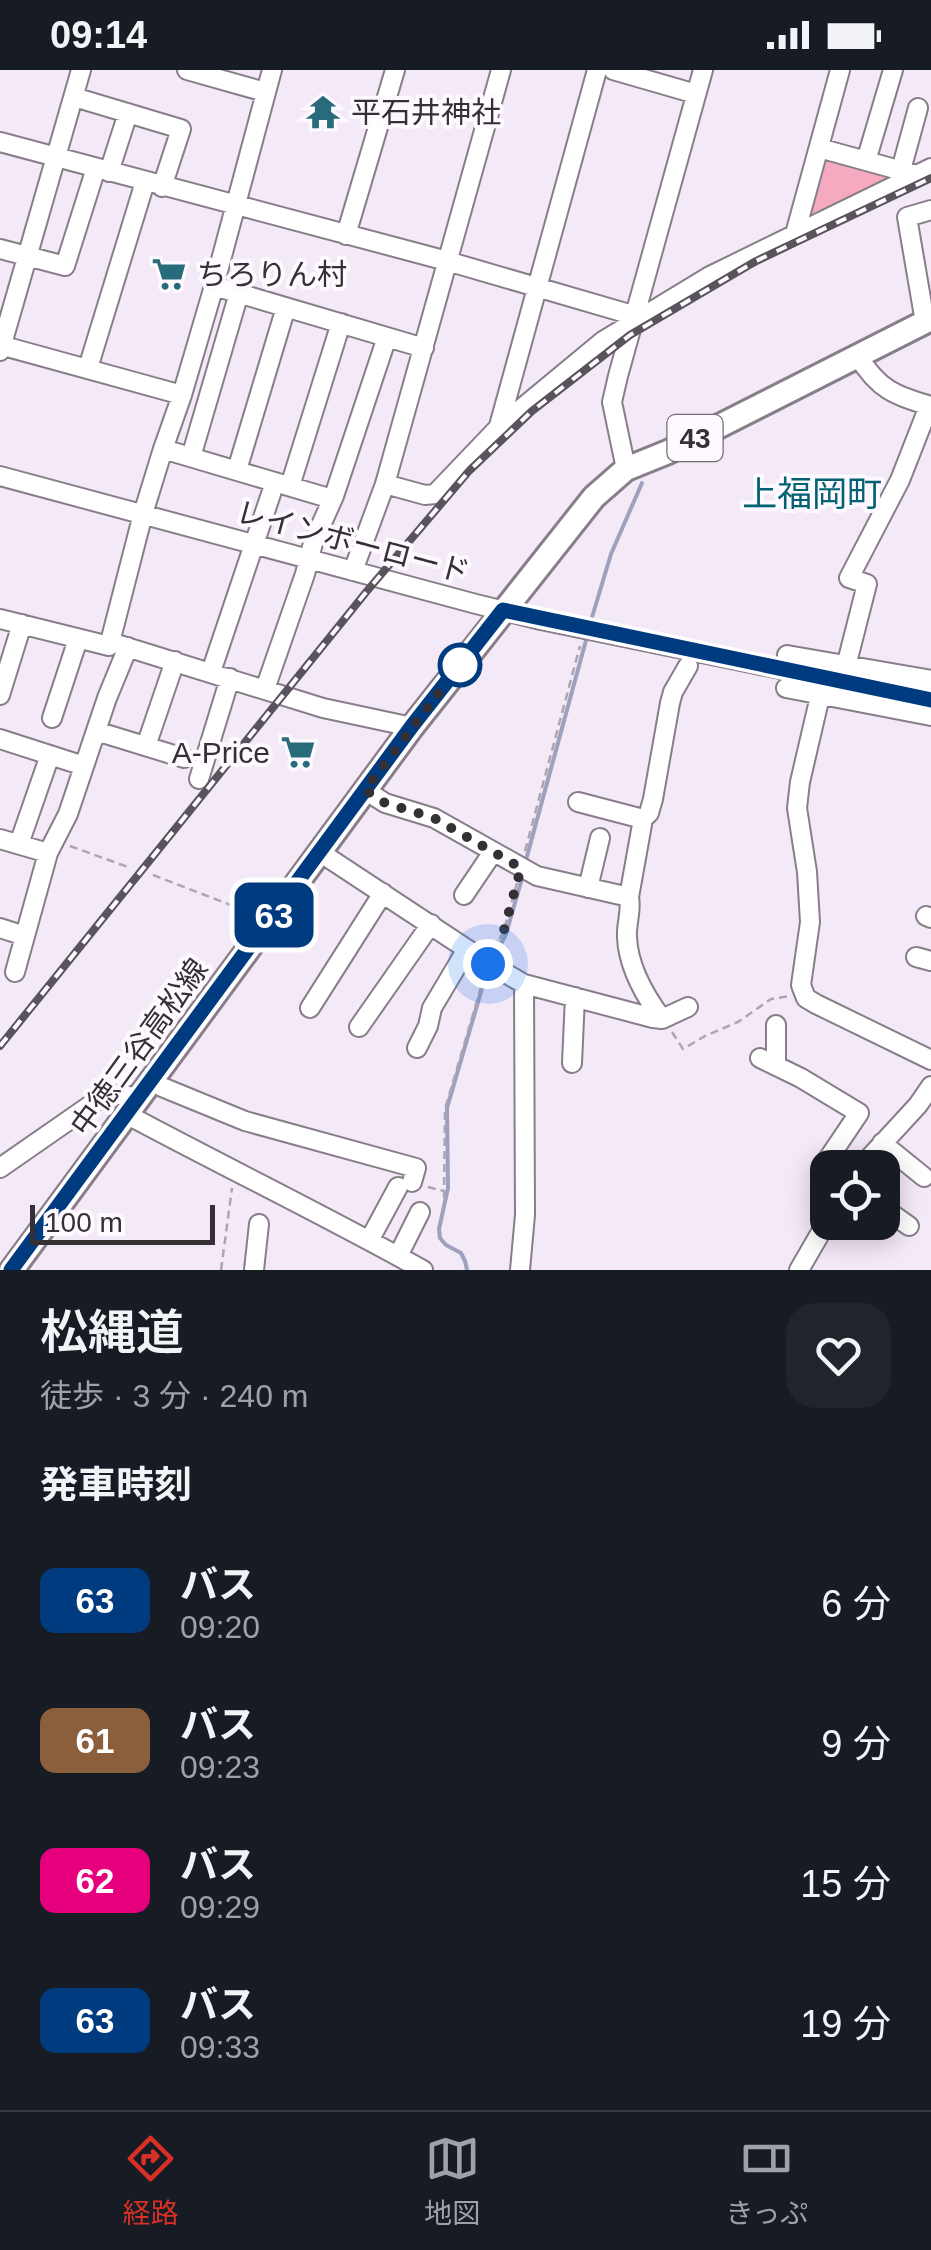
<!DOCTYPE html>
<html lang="ja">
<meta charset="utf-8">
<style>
body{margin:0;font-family:Helvetica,"Noto Sans JP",sans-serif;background:#20242c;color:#f1f3f6;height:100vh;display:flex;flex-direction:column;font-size:38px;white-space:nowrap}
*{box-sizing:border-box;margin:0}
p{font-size:32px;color:#9ea1a6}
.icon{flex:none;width:55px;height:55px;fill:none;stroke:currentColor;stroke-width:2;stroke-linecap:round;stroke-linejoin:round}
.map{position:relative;height:1200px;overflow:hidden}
.drawer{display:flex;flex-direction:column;background:#171b24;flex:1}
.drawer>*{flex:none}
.badge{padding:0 20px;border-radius:15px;font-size:35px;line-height:65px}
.fabs{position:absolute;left:810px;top:1080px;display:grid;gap:20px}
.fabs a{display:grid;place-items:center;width:90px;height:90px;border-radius:20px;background:#171b24;box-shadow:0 5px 25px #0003;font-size:50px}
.scale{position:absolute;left:30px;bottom:25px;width:185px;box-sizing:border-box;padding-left:10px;border:5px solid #343035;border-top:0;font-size:28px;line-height:35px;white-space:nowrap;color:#343035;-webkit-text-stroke:8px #fdf9ff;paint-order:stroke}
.you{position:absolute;width:50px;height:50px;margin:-25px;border:8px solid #fff;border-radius:50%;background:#1a73e8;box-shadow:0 0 0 15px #1a73e833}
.map>.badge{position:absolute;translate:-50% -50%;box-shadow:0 0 0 5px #fff}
h2{padding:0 40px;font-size:38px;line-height:90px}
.round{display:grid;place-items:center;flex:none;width:105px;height:105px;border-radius:30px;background:#20242c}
.headline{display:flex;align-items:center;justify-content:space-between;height:170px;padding:0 40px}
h1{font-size:48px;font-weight:600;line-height:75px}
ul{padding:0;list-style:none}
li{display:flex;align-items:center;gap:30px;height:140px;padding:0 40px}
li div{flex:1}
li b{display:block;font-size:38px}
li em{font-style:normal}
li .badge{min-width:110px;font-weight:700;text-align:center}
.status{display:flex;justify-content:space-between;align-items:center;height:70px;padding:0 50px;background:#171b24;direction:ltr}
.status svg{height:28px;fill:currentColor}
.tab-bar{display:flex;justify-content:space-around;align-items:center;height:140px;border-top:2px solid #363941;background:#171b24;font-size:28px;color:#9ea1a6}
.tab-bar a{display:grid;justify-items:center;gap:5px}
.tab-bar .selected{color:#d93025}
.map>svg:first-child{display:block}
.green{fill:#f5aac0}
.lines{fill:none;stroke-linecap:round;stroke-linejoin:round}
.stream{stroke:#9da1be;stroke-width:4}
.minor-casing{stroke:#887e8a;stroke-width:22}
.major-casing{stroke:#887e8a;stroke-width:28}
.path{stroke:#ada5b0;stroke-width:2.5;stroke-dasharray:8 5;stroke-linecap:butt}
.minor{stroke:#fff;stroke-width:18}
.major{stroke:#fff;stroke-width:22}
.rail-casing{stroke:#59545b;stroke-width:8}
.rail{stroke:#fdf9ff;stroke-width:4;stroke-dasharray:11;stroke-linecap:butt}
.line-casing{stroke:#fff;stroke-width:22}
.line{stroke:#003b80;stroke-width:15}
.walk{stroke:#343035;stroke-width:10;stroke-dasharray:0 18}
.stop-dot{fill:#fff;stroke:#003b80;stroke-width:5}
.labels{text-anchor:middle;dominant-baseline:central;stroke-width:8;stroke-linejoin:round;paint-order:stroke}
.shield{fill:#fdf9ff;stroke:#706c72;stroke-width:2.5}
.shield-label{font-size:28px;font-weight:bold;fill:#343035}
.poi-label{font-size:30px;fill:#343035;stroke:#fdf9ff;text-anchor:start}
.street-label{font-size:30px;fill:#343035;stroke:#fdf9ff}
.quarter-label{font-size:35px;fill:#026172;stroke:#fdf9ff}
</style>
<div class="status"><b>09:14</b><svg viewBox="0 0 49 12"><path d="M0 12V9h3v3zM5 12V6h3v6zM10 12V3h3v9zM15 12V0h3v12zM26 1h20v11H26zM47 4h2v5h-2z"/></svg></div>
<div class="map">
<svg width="931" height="1200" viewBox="0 0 931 1200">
<rect width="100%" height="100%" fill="#f4e9f7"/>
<path class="green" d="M 823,84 L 895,108 L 811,144 L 807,143 Z"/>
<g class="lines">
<path class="stream" d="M 590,554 L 611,484 L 642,413
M 526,790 L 588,563
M 493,890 L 506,864 L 523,805
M 467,1200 L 465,1191 L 461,1183 L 446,1175 L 440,1168 L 439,1159 L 448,1118 L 447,1038 L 488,898"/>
<g class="minor-casing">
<path id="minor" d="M 187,0 L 265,22
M 613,0 L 696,24
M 74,27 L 181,59 L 162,117
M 0,72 L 447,191 L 636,246
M 819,78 L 917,105
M 866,91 L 893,0
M 901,100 L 918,38
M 109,102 L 128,43
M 795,164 L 840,0
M 346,165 L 395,0
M 0,179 L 65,196 L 96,98
M 214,216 L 424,278
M 925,252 L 907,147 L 931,140
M 0,275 L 182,325
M 0,281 L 81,0
M 858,286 C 878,319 895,326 931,336
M 88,298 L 145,112
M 499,356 L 597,0
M 163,379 L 332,429
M 191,387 L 239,223
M 626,399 L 612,332 L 618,306 L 703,0
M 237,400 L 286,237
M 0,406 L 476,534 L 541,550 L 931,630
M 385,414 L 425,425 L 435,424 L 499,357 L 603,271 L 710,206 L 931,98
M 290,416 L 341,253
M 353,501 L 385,414 L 501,0
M 0,549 L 109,576 L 143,444 L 163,379 L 182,325 L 214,216 L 272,0
M 120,575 L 323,638 L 412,657
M 787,585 L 931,610
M 211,602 L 275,412
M 824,609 L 800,712 L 797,738 L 807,802 L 810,852 L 801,915 L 806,928 L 816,934 L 931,990
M 842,612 L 867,514 L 849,508 L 900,410 L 929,336
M 786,618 L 931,646
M 265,619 L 305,504 L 313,473 L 334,426 L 387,267
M 0,625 L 22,554
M 52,648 L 78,569
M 96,661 L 184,688
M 0,669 L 84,696
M 146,676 L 175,591
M 199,709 L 230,608
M 365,720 L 385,733 L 434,748 L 537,806 L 629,827
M 578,732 L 643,749
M 0,769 L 48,783
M 19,774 L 50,685
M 321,783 L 488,893 L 524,914 L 653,948 L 662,949 L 688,937
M 588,818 L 600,768
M 464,825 L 493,782
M 926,846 L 931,848
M 0,858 L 25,866
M 916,887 L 931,891
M 15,902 L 48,783 L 68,744 L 107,628 L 128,577
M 310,938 L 383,823
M 662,949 C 645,926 628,896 627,867 C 626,854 632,840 629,827 L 643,749 L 649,743 L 653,729 L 670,633 L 673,622 L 688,596
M 776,955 L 776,996
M 359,957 L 431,854
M 417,978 L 428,956 L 432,938 L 467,879
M 760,988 L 801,1008 L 859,1043 L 822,1098 L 828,1102
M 572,993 L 575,927
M 151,1010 L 162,1017 L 245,1051 L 416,1098 L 412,1112
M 126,1044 C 225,1097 326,1146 423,1200
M 882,1073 L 924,1107
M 0,1098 L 95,1032 C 111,1024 120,1023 137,1028
M 860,1098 L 918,1035 L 931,1016
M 882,1137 L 909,1156
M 370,1169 L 398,1117
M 398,1186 L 420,1142
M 254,1200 L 259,1154
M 520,1200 L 525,1145 L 524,914
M 799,1200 L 828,1150"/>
</g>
<g class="major-casing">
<path id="major" d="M 12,1200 L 412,657 L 594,427 L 626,399 L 668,382 L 931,249"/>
</g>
<path class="path" d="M 70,776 L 128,797
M 525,781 L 580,576
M 153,805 L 254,844
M 494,881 L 504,860 L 517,813
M 672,962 L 683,979 L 705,966 L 738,952 L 771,929 L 791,926
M 428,1117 L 444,1121
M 444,1128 L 445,1039 L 484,907
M 221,1200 L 232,1118"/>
<use href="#minor" class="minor"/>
<use href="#major" class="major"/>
<g class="rail-casing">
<path id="rail" d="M 0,976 L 367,521 L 469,401 L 532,341 L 630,265 L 756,191 L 931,108"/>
</g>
<use href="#rail" class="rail"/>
</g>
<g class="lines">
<g class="line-casing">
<path id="line" d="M 11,1200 L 412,656 L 503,540 L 931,630"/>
</g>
<use href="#line" class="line"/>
<path class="walk" d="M 460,595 L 365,720 L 385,733 L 434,748 L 521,798 L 504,860 L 488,894"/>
</g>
<defs>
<g id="temple-bare" transform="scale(2.7)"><path d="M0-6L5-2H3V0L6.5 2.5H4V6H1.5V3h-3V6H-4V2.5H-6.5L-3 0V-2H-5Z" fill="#286c7c" stroke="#fdf9ff" stroke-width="2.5" paint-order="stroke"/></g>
<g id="supermarket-bare" transform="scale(2.7)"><path d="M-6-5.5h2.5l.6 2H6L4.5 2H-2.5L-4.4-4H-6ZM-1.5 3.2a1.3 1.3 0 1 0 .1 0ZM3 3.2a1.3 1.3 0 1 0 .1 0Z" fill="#286c7c" stroke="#fdf9ff" stroke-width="2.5" paint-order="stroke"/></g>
</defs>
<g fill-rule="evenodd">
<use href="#temple-bare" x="323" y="42"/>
<use href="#supermarket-bare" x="169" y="204"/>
<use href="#supermarket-bare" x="298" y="682"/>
</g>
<circle class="stop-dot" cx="460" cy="595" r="20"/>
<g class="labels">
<rect class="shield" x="667.5" y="345" width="55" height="46" rx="8"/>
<g class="shield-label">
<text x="695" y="368">43</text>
</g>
<g class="poi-label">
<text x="351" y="42">平石井神社</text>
<text x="197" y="204">ちろりん村</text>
<text x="270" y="682" text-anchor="end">A-Price</text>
</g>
<g class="street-label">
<text transform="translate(353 472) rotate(15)">レインボーロード</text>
<text transform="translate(139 977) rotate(-54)">中徳三谷高松線</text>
</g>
<g class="quarter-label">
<text x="812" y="423">上福岡町</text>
</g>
</g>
</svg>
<div class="fabs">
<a><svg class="icon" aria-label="locate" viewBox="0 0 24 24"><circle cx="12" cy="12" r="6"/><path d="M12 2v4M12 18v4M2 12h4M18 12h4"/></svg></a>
</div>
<div class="scale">100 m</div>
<div class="you" style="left:488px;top:894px"></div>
<b class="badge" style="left:274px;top:845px;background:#003b80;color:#fff">63</b>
</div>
<section class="drawer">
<div class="headline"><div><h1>松縄道</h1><p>徒歩 · 3 分 · 240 m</p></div><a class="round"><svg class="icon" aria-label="heart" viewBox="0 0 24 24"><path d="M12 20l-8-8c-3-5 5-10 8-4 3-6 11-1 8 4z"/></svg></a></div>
<h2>発車時刻</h2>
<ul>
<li><span class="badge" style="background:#003b80;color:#fff">63</span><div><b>バス</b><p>09:20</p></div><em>6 分</em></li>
<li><span class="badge" style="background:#8b5e3c;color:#fff">61</span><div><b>バス</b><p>09:23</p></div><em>9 分</em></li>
<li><span class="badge" style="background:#e6007e;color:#fff">62</span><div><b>バス</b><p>09:29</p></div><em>15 分</em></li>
<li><span class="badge" style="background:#003b80;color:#fff">63</span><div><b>バス</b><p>09:33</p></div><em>19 分</em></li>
</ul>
</section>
<nav class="tab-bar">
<a class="selected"><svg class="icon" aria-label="directions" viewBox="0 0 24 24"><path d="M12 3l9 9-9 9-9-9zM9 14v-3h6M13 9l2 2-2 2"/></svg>経路</a>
<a><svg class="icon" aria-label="map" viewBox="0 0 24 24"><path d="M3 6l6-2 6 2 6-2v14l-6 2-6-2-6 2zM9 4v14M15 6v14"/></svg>地図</a>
<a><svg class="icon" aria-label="tickets" viewBox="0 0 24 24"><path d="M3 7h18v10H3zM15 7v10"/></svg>きっぷ</a>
</nav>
